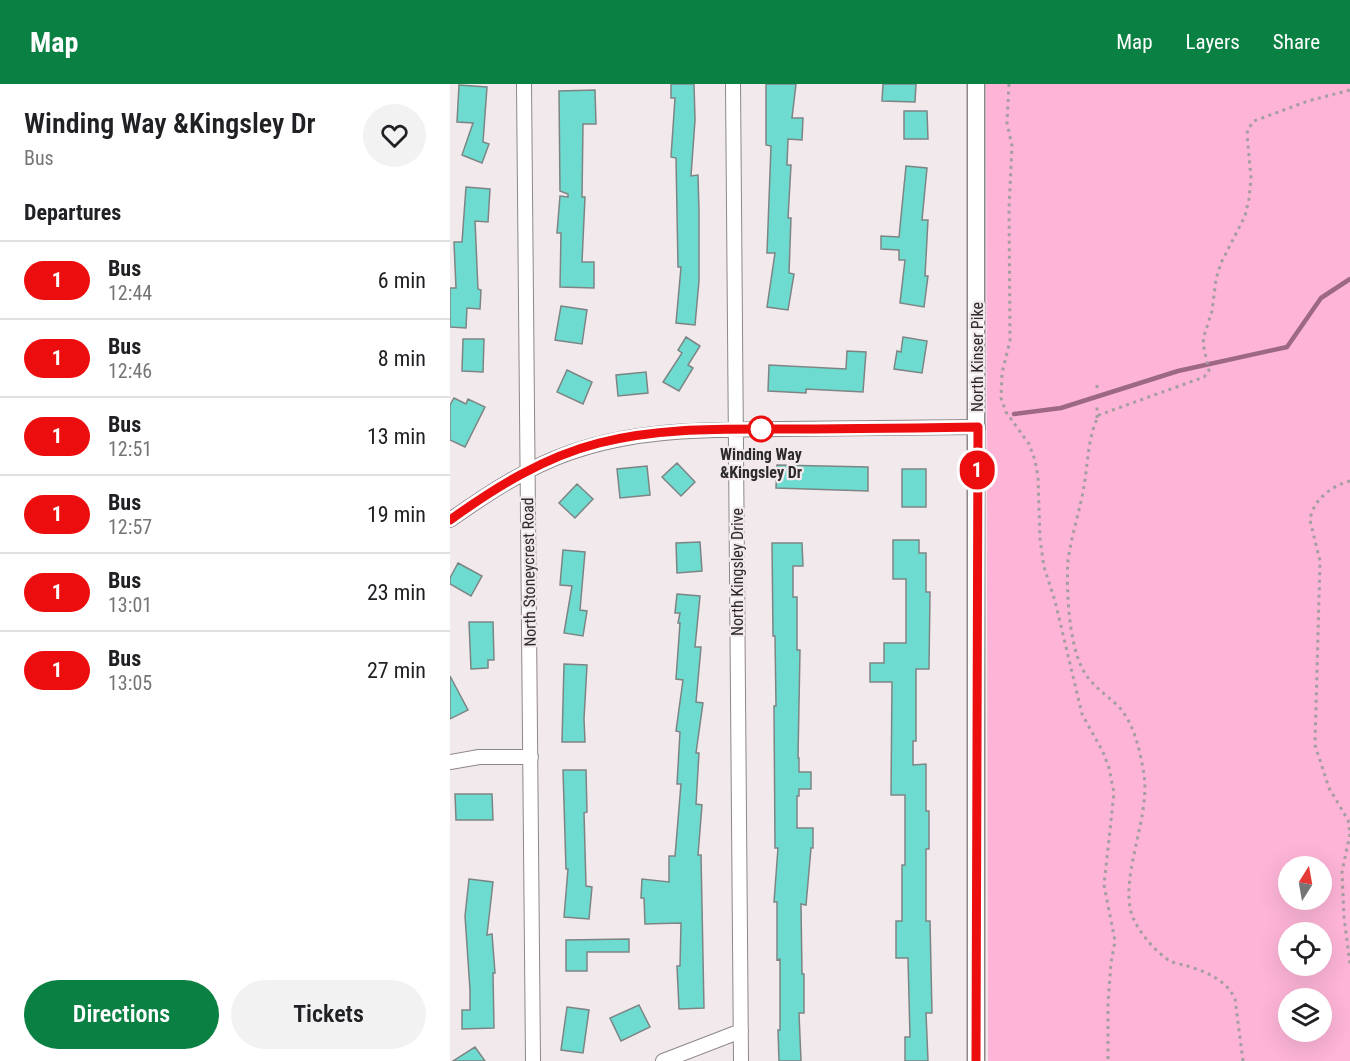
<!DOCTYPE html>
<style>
body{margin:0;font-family:"Roboto Condensed",sans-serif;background:#f2f2f2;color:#202124;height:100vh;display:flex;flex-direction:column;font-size:22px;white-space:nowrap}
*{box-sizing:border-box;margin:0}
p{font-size:20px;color:#757577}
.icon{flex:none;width:33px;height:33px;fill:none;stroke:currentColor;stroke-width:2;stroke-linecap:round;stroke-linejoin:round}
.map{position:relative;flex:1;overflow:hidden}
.sheet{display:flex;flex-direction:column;background:#fff;width:450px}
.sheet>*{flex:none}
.badge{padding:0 12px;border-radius:20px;font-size:21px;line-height:39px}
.needle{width:39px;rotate:11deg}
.buttons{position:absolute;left:828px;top:772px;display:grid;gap:12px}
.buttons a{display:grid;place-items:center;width:54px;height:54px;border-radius:50%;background:#fff;box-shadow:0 6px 24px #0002;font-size:30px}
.map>.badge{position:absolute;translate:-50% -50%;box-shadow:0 0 0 3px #fff}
h2{padding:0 24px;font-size:22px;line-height:54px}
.round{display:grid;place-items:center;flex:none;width:63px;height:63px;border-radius:32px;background:#f2f2f2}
.summary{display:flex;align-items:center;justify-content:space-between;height:102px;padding:0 24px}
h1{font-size:28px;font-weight:600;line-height:45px}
.action{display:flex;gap:12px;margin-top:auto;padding:12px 24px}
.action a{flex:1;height:69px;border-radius:36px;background:#0b8043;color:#fff;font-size:24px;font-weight:600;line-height:69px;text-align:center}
.action a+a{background:#f2f2f2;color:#202124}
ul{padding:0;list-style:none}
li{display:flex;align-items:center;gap:18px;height:78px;padding:0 24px;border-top:2px solid #e0e0e0}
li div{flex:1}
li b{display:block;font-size:22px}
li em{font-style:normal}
li .badge{min-width:66px;font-weight:700;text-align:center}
header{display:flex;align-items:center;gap:36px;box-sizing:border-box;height:84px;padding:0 30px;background:#0b8043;color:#fff}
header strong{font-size:28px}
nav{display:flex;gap:33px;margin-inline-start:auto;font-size:21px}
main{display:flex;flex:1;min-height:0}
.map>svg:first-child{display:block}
.green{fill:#fdb4d7;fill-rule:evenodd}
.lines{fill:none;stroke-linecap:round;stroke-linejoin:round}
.stream{stroke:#9c6882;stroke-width:4.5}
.building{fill:#6edbd1;stroke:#7d8584;stroke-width:1.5}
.minor-casing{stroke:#8e878a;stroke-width:16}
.tertiary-casing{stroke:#8e878a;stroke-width:19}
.path{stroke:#a49ea0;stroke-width:3;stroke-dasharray:3 4.5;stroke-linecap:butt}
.minor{stroke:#fff;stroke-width:14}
.tertiary{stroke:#fff;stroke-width:16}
.line-casing{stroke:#fff;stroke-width:14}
.line{stroke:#ec0e0e;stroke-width:9}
.stop-dot{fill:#fff;stroke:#ec0e0e;stroke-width:3}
.labels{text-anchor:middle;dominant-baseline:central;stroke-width:4.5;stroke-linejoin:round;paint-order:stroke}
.street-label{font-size:16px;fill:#2d2a2b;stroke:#f1e9ec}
.stop-label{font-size:16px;font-weight:bold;fill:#2d2a2b;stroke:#f1e9ec}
</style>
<header>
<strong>Map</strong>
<nav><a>Map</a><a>Layers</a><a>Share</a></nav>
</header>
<main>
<section class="sheet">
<div class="summary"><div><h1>Winding Way &amp;Kingsley Dr</h1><p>Bus</p></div><a class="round"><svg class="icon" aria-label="heart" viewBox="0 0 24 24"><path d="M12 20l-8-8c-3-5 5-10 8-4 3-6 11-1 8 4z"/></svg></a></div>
<h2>Departures</h2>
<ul>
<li><span class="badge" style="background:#ec0e0e;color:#fff">1</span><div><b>Bus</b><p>12:44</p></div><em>6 min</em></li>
<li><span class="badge" style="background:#ec0e0e;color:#fff">1</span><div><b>Bus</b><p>12:46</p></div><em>8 min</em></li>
<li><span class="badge" style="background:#ec0e0e;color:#fff">1</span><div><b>Bus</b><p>12:51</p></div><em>13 min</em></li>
<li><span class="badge" style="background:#ec0e0e;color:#fff">1</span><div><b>Bus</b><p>12:57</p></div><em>19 min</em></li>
<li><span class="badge" style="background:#ec0e0e;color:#fff">1</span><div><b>Bus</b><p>13:01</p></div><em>23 min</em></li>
<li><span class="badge" style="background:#ec0e0e;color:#fff">1</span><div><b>Bus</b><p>13:05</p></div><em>27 min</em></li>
</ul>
<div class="action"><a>Directions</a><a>Tickets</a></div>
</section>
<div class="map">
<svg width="900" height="977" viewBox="0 0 900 977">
<rect width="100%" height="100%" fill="#f1e9ec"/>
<path class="green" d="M 536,0 L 900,0 L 900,977 L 538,977 ZM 838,783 L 872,783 L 872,816 L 838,816 ZM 838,849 L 872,849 L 872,882 L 838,882 ZM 838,915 L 872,915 L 872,948 L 838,948 Z"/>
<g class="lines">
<path class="stream" d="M 564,330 L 611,324 L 728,287 L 837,263 L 871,214 L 900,195"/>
</g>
<path class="building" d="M 221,0 L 244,0 L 245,36 L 241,92 L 248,91 L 249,128 L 249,197 L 245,241 L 226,239 L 231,183 L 228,183 L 226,74 L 221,73 L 225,14 L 221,14 Z
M 316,0 L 346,0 L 342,34 L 353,34 L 352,56 L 338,55 L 337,81 L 341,81 L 338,134 L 341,134 L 339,189 L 344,190 L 338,226 L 317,223 L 325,169 L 317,169 L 321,62 L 316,61 Z
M 433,0 L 466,0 L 465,18 L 432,17 Z
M 9,1 L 37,3 L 33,58 L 39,60 L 32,79 L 12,71 L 23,39 L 7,38 Z
M 145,6 L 146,40 L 133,40 L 132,113 L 135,113 L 132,178 L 144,178 L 144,204 L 110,203 L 111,149 L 107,149 L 110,112 L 118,113 L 118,110 L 110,107 L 109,7 Z
M 454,27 L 477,27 L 478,55 L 454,55 Z
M 456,82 L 477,84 L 472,136 L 478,136 L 475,192 L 478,192 L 474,223 L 450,219 L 455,176 L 449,176 L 449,166 L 431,165 L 431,152 L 449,153 Z
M 16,103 L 40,105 L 38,138 L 25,137 L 28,205 L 31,206 L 30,225 L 17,224 L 16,244 L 0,243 L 0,204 L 6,204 L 4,158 L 12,158 Z
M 111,222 L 137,226 L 132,260 L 105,256 Z
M 236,253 L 250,262 L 238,281 L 243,284 L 229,307 L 213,298 L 232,269 L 228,266 Z
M 453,253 L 477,257 L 472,289 L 444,285 L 447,267 L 451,268 Z
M 13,255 L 34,255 L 33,288 L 12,287 Z
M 397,267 L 416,268 L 413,308 L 356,305 L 356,309 L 318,307 L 319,281 L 396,285 Z
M 117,286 L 142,298 L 133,320 L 107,308 Z
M 196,288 L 198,309 L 168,312 L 166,291 Z
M 4,314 L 16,320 L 18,315 L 35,323 L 15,363 L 0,356 L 0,321 Z
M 227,379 L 245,398 L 231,412 L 212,393 Z
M 327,381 L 418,383 L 418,407 L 326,404 Z
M 197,382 L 200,411 L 170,414 L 167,385 Z
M 452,385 L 476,385 L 476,423 L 452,423 Z
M 127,400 L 143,415 L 125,434 L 109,419 Z
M 443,456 L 469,456 L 469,469 L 476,469 L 476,508 L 480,508 L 479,585 L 466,585 L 466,657 L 463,657 L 463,681 L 476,680 L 476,727 L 479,727 L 479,765 L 476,765 L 476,837 L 480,837 L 482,929 L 476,929 L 478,977 L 455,977 L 455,953 L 460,953 L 458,874 L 446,874 L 446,837 L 452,837 L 452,781 L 455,781 L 455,711 L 441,711 L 442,598 L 420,598 L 420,579 L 434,579 L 434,559 L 456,559 L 456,495 L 443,495 Z
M 250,458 L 252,487 L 227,489 L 226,459 Z
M 322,459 L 352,459 L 353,482 L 343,482 L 343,513 L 347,513 L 347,566 L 350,566 L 348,674 L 349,674 L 349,688 L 361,688 L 361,705 L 349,705 L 349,712 L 347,712 L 347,744 L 363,744 L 363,764 L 361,764 L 356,821 L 351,820 L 352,890 L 354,890 L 354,929 L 349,929 L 351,977 L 329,977 L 328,946 L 330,946 L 330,875 L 327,876 L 327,818 L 324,818 L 328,764 L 325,764 L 324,622 L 326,622 L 325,552 L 323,552 Z
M 113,466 L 135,468 L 130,526 L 137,527 L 133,552 L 114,549 L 122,502 L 110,501 Z
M 8,479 L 32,492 L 21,512 L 0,500 L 0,494 Z
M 227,510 L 250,512 L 245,563 L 251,563 L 246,618 L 253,619 L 246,669 L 249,669 L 246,720 L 252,721 L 248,771 L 251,771 L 254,924 L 229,925 L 227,882 L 230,882 L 231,839 L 195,840 L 194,814 L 191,814 L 192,795 L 219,798 L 219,772 L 225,772 L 231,700 L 227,700 L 230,648 L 226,647 L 233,596 L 226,595 L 230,539 L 228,539 L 230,529 L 225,529 Z
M 19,538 L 43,538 L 44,576 L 38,576 L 38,584 L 21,585 Z
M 114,580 L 137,581 L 134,635 L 135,658 L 112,658 Z
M 0,592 L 18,626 L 0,635 Z
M 113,686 L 136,686 L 137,728 L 134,729 L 136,802 L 142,803 L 139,835 L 114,833 L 118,785 L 116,785 Z
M 5,710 L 42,710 L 43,736 L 6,736 Z
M 19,795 L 43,798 L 37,851 L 42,850 L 45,889 L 43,889 L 44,944 L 12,945 L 12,926 L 20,926 L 20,906 L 15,832 Z
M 179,855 L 179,868 L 137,868 L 137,887 L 116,887 L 116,856 Z
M 189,921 L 200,943 L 171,957 L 160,934 Z
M 117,923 L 139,926 L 133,969 L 111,966 Z
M 25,963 L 35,977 L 3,977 Z"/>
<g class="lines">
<g class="minor-casing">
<path id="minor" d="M 74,0 L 83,977
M 283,0 L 291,977
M 0,436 C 37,410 76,384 119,369 C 188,344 259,346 331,345 C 397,344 462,344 528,343
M 0,678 L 29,673 L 81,673
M 213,977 L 291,947"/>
</g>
<g class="tertiary-casing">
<path id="tertiary" d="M 526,977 L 526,0"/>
</g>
<path class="path" d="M 559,0 L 557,39 L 562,62 L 559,124 L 560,257 L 552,289 L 551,314 L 556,328 L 579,360 L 585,376 L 588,393 L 590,455 L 594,483 L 605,517 L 632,630 L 653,668 L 659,684 L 664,709 L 654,801 L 665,857 L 661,879 L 658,919 L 658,977
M 647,304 L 647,297
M 647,334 L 647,321
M 900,397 C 881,402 863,416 860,436 L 870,477 L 865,661 L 879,704 L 898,736 L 900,749
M 900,750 L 892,788 L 894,833 L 900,880
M 793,977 L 785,915 C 776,895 754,887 734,881 C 729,880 722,879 717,875 C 704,866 692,851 685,838 C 665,800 701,737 694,690 C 690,668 685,641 669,623 C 656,610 641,602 632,584 C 619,558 616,507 618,477 C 621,452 630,427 634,402 C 638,379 638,351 649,331 L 754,293 L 759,287 L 753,260 L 754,252 L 762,227 L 766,195 L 771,179 L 795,132 L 799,115 L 801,94 L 797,50 L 798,45 L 804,37 L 858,17 L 900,6"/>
<use href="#minor" class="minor"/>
<use href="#tertiary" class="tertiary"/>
</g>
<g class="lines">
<g class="line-casing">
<path id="line" d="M 0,436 C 46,403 94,373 149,359 C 207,344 267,345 326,345 C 393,345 461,344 528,343 L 526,977"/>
</g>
<use href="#line" class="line"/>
</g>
<circle class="stop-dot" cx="311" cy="345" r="12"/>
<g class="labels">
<g class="street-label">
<text transform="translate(527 273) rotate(-90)">North Kinser Pike</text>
<text transform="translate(79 488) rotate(-91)">North Stoneycrest Road</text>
<text transform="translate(287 488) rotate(-90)">North Kingsley Drive</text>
</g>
<g class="stop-label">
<text x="311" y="370">Winding Way<tspan x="311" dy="18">&amp;Kingsley Dr</tspan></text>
</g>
</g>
</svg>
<div class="buttons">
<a><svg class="needle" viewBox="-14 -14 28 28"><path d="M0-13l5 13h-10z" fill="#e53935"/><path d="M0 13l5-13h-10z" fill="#757577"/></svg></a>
<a><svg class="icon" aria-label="locate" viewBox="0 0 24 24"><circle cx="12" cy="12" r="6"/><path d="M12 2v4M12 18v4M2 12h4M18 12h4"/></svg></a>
<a><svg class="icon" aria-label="layers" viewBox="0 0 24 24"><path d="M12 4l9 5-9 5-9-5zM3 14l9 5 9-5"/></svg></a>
</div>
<b class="badge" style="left:527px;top:386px;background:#ec0e0e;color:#fff">1</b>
</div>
</main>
